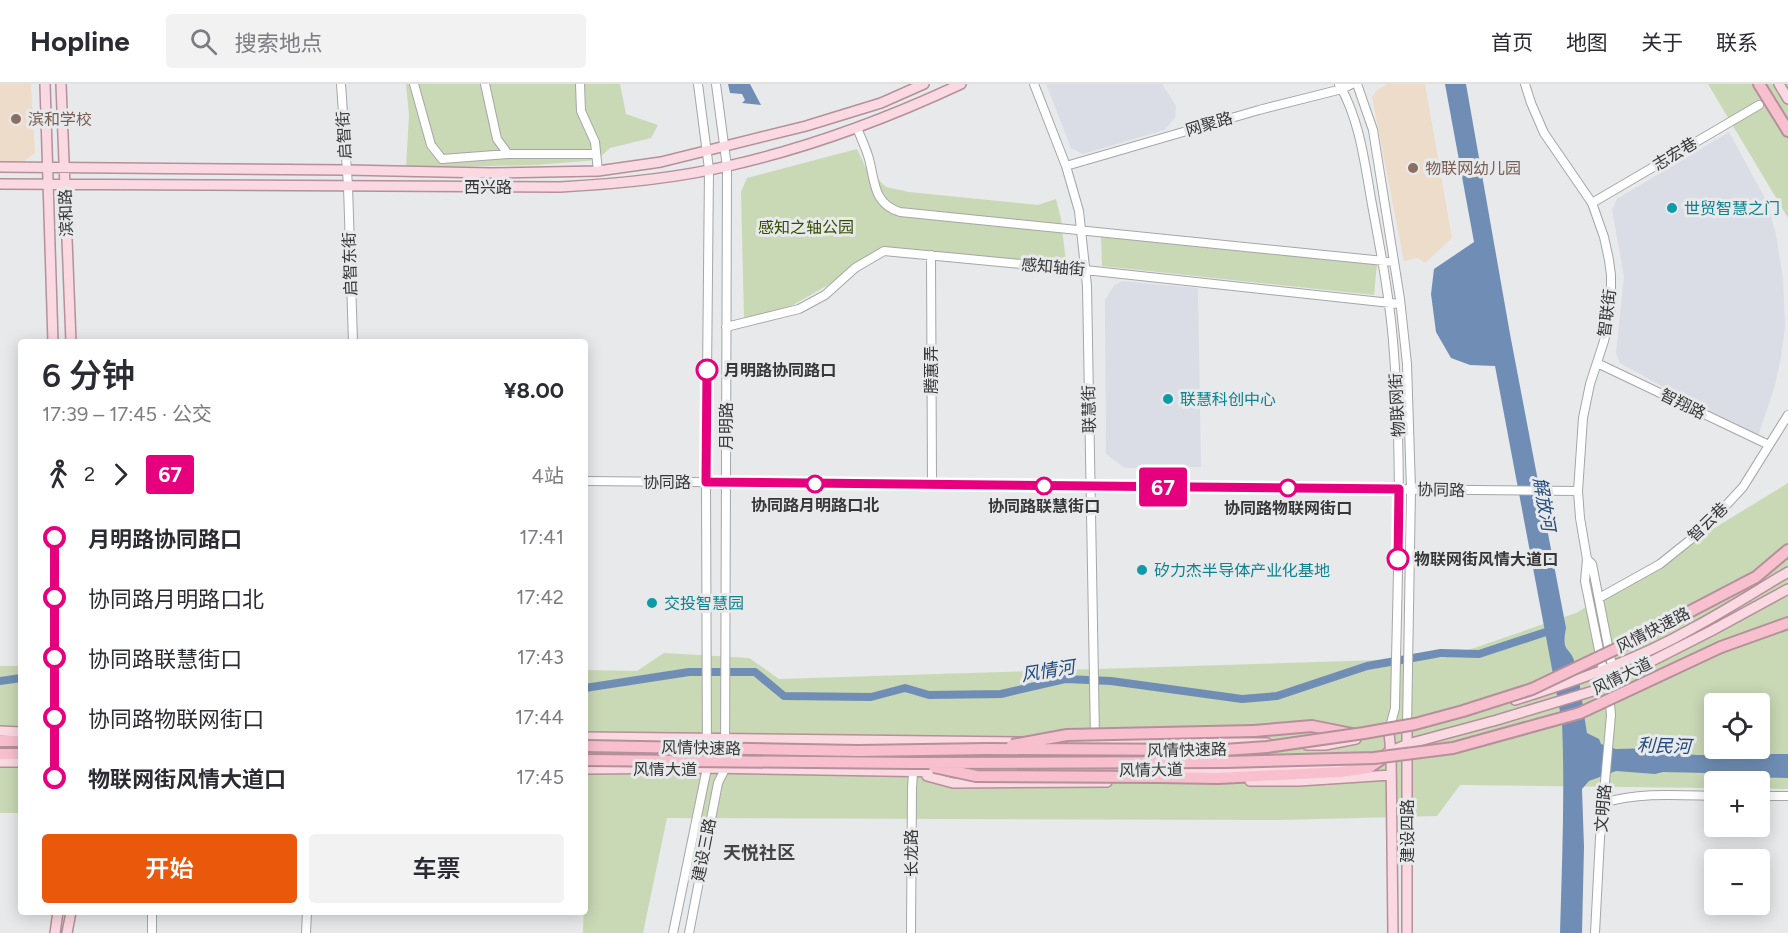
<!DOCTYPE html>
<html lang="zh">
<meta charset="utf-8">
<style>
body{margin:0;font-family:Figtree,"Noto Sans SC",sans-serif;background:#f2f2f3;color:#2b2b33;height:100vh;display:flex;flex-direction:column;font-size:22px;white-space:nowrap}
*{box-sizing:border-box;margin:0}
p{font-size:20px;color:#7c7c81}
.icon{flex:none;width:33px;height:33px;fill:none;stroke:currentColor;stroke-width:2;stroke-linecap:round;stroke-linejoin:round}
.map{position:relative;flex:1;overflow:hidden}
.details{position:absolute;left:18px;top:255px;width:570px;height:576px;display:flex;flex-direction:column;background:#fff;border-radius:6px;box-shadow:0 3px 15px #0003}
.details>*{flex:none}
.badge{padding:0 12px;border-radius:4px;font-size:21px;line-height:39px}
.buttons{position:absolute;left:1704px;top:609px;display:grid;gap:12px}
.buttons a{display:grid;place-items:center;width:66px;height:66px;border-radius:6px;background:#fff;box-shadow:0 3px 15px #0003;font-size:30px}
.map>.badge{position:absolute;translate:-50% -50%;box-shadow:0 0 0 3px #fff}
.legs{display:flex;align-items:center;gap:9px;height:66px;padding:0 24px;font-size:20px}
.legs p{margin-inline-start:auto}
.summary{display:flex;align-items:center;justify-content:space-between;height:102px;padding:0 24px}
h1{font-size:33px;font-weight:600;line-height:45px}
.action{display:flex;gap:12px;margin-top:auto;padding:12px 24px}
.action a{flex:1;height:69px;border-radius:6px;background:#ea580c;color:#fff;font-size:24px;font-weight:600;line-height:69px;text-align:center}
.action a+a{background:#f2f2f3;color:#2b2b33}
ul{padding:0 24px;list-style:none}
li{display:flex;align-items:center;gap:21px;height:60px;font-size:22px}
li i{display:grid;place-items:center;width:9px;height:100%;margin:0 8px;background:currentColor}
li i::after{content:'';width:15px;height:15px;margin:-8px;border:4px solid;border-radius:50%;background:#fff}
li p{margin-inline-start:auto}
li:first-child i{background:linear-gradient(#0000 50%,currentColor 0)}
li:last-child i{background:linear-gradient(currentColor 50%,#0000 0)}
header{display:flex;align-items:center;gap:36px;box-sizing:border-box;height:84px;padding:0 30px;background:#fff;border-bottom:2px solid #e1e1e2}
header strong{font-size:28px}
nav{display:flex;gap:33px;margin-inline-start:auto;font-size:21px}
.search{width:420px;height:54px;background:#f2f2f3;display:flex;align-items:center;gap:15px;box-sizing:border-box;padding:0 21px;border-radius:6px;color:#7c7c81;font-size:22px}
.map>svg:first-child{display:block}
.built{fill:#dadce6}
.education{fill:#eedccb}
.green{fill:#c9d8b5;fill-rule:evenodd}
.water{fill:#708eb5}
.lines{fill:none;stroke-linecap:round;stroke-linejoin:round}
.canal{stroke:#708eb5;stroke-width:8}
.minor-casing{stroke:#a5a6a8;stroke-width:10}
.major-casing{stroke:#b4909a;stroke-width:12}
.highway-casing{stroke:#b4909a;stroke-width:14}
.minor{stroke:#fff;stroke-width:8}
.major{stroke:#fbd9e2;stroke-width:9}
.highway{stroke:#f8c0cf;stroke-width:10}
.highway-bridge-casing{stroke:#b4909a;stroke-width:14;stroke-linecap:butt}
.highway-bridge{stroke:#f8c0cf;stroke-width:10}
.line-1-casing{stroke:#fff;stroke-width:14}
.line-1{stroke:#e6007e;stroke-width:9}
.education-dot{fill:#8d6e63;stroke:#e8e9eb;stroke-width:2}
.culture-dot{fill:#0f9aa8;stroke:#e8e9eb;stroke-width:2}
.stop-1-dot{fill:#fff;stroke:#e6007e;stroke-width:3}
.labels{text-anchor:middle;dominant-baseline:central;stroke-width:6;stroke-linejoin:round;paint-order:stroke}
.education-label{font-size:16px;fill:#785e54;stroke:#e8e9eb;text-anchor:start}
.street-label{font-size:16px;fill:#373738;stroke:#e8e9eb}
.culture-label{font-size:16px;fill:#0d838f;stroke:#e8e9eb;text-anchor:start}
.park-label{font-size:16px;fill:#364c00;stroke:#e8e9eb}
.stop-label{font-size:16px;font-weight:bold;fill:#373738;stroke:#e8e9eb}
.water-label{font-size:18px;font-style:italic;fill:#214a7e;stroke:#e8e9eb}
.neighbourhood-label{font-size:18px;font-weight:bold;fill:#444446;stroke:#e8e9eb}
</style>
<header>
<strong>Hopline</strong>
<div class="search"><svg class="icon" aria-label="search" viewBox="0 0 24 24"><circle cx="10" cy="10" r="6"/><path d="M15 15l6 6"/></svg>搜索地点</div>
<nav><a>首页</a><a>地图</a><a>关于</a><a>联系</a></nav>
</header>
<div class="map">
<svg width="1788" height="849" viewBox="0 0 1788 849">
<rect width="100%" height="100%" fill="#e8e9eb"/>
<path class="built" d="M 1046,0 L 1162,0 L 1176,22 L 1175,34 L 1164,46 L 1083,70 L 1071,64 Z
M 1729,48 L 1768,120 L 1776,151 L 1783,195 L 1785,243 L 1781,273 L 1774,305 L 1757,355 L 1620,279 L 1616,269 L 1624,192 L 1612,126 L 1617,115 Z
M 1122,197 L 1198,204 L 1201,383 L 1125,384 L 1106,370 L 1105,216 L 1114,202 Z"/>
<path class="education" d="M 0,0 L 31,0 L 35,69 L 22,79 L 0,79 Z
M 1387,0 L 1425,0 L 1452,154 L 1425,179 L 1418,174 L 1404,177 L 1372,13 L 1376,7 Z"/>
<path class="green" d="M 406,0 L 620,0 L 626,30 L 658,41 L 651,54 L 610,64 L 597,76 L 537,81 L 406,84 L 409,31 Z
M 1708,0 L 1788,0 L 1788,134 Z
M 857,65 L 866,84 L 886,103 L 909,108 L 1038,121 L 1056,115 L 1061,135 L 1066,179 L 930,175 L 881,171 L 777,230 L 744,233 L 741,108 L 747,94 Z
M 1101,152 L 1377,180 L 1374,211 L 1102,182 Z
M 1788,399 L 1788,705 L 1760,704 L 1760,698 L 1714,698 L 1714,704 L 1460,701 L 1437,732 L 1280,736 L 667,734 L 643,849 L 583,849 L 586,734 L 585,586 L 637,587 L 664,569 L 749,574 L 779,595 L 1445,574 L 1576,529 ZM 1714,620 L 1760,620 L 1760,664 L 1714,664 Z
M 0,582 L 21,582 L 21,729 L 0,729 Z"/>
<path class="water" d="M 728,0 L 750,0 L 761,21 L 742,19 L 745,16 L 742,10 L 730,9 Z
M 1445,0 L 1466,0 L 1510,250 L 1566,544 C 1561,570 1570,561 1575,579 C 1581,601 1583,626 1587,649 L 1599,655 L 1601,660 L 1616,665 L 1655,664 L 1672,669 L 1697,671 L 1709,671 L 1726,664 C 1745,672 1768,670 1788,670 L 1788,694 L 1726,693 L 1707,689 L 1663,688 L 1655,690 L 1616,687 L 1589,697 L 1582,705 L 1584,763 L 1582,849 L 1560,849 C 1562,779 1565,708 1562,638 L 1495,282 L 1470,281 L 1451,274 L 1436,248 L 1431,210 L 1434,185 L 1474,158 Z"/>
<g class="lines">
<path class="canal" d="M 0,597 L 21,594
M 585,604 L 689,588 L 755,588 L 784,612 L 871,613 L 905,604 L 929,611 L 1001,610 L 1065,595 L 1111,597 L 1242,615 L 1277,612 L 1367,582 L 1441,569 L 1479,570 L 1552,546"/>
<g class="minor-casing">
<path id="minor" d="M 341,0 L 348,102 L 353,258
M 414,0 L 431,61 L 442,75 L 508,70
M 485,0 L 497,55 L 508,70 L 596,70
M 580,0 L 581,27 L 595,58 L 598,87
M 1034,0 L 1066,82 L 1079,127 L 1087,202 L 1095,653
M 1339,0 C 1361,38 1365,83 1373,126 C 1382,174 1391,222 1394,270 C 1403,388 1397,506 1395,624 L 1389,647
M 1357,0 L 1373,46 L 1400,215 L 1407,280 L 1411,405 L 1407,644
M 1525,0 L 1531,19 L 1544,49 L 1592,119 L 1604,153 L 1609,176 L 1611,191 L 1611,224 L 1604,257 L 1590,300 L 1583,334 L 1578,407 L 1580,434 L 1587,475 L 1585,497 L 1603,586
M 857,44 C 861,54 866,64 869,75 C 875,97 873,120 900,128 L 1394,178
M 1066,82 L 1259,26 L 1342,5 L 1352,0
M 1592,119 L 1759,21
M 931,171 L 932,401
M 726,243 L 799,225 L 825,211 L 855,184 L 884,167 L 1085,186 L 1400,220
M 1597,279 L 1769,361
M 585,397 L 1578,407
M 1587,475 L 1592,480 L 1612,582
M 1599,514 L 1660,480 L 1705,444 L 1743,403 L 1788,331
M 1760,712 L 1788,712
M 1603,719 C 1639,708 1677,711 1714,712
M 152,849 L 152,828
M 306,849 L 307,828
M 673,849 L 707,684 L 706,398 L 709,85 L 698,0
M 689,849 L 718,699 L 725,685 L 727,83 L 716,0
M 911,849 L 912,704 L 913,689
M 1595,849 L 1600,754 L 1611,631 L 1608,600"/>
</g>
<g class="major-casing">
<path id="major" d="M 45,0 L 53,258
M 61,0 L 71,258
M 1779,0 L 1788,15
M 0,83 L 346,86 L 490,89 L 598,87 L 661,78 L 806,42 L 881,19 L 924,0
M 0,100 L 560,103 C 616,100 673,95 728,82 C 808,64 886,35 961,0
M 1515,616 C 1576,597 1637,576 1693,544 C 1725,527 1756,507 1788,488
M 1407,645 L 1407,849
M 0,647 L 21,648
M 1389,649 L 1391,669 L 1393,849
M 585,653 L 1021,658
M 1049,657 L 1267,659
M 1307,661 L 1325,661 L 1356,655
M 1387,669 L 1408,660 L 1497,636 L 1593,607 L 1711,547 L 1788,505
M 0,678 L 21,678
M 585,685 L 707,684 L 943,688
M 1044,687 L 1296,684 L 1337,681 L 1351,677
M 927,692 L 953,699 L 1107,698
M 1250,697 L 1299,697 L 1391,691
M 55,849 L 58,828
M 67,849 L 71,828"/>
</g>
<g class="highway-casing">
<path id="highway" d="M 1759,0 L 1788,47
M 1641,553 L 1756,493 L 1788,466
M 1721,563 L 1788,539
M 1254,647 L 1312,642 L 1352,650
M 0,657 L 21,657
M 0,670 L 21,670
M 1159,693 L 1218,694 L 1340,688 L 1368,684 L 1386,672"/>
</g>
<use href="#minor" class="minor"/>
<use href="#major" class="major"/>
<use href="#highway" class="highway"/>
<g class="highway-bridge-casing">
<path id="highway-bridge" d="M 1012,661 L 1067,651 L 1254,647
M 585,662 L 858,667 L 987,665 L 1224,666 L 1267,663 L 1364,649 L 1415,640 L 1463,627 L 1532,605 L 1641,553
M 585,676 L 913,679 L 1225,678 L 1374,674 L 1453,664 L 1580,629 L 1721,563
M 934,683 L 976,692 L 1159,693"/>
</g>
<use href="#highway-bridge" class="highway-bridge"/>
</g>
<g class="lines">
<g class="line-1-casing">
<path id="line-1" d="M 707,286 L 706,398 L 1399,405 L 1398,475"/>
</g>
<use href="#line-1" class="line-1"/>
</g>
<g class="education-dot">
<circle cx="16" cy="35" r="6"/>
<circle cx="1413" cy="84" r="6"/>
</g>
<g class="culture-dot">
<circle cx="1672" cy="124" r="6"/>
<circle cx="1168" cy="315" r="6"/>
<circle cx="1142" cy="486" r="6"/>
<circle cx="652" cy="519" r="6"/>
</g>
<g class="stop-1-dot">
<circle cx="707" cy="286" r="10"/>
<circle cx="815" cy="400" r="8"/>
<circle cx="1044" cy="402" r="8"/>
<circle cx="1288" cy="404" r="8"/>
<circle cx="1398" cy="475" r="10"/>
</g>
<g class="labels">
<g class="education-label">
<text x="28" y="35">滨和学校</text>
<text x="1425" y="84">物联网幼儿园</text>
</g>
<g class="street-label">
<text transform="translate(1209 40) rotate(-16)">网聚路</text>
<text transform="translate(344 51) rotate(-93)">启智街</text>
<text transform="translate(1675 70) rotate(-31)">志宏巷</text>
<text x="488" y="103">西兴路</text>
<text transform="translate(66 129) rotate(-92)">滨和路</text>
<text transform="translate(350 180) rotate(-92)">启智东街</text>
<text transform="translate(1053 183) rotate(5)">感知轴街</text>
<text transform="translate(1607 229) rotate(-83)">智联街</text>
<text transform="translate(931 286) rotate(-90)">腾蕙弄</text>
<text transform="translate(1683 320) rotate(26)">智翔路</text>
<text transform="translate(1397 321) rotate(-93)">物联网街</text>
<text transform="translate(1089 325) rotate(-91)">联慧街</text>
<text transform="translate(726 342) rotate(-90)">月明路</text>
<text x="667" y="398">协同路</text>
<text transform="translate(1441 406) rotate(1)">协同路</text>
<text transform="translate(1708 438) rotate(-44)">智云巷</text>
<text transform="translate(1653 546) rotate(-27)">风情快速路</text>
<text transform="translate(1622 592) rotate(-26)">风情大道</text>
<text transform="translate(701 664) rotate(1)">风情快速路</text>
<text transform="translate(1187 666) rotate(-1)">风情快速路</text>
<text x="665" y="685">风情大道</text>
<text transform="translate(1151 686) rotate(-1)">风情大道</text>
<text transform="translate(1603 724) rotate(-85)">文明路</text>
<text transform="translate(1407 747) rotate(-90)">建设四路</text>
<text transform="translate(704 766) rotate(-79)">建设三路</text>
<text transform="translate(911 769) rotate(-90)">长龙路</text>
</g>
<g class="culture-label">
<text x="1684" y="124">世贸智慧之门</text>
<text x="1180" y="315">联慧科创中心</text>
<text x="1154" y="486">矽力杰半导体产业化基地</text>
<text x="664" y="519">交投智慧园</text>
</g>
<g class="park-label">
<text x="806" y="143">感知之轴公园</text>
</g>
<g class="stop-label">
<text x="724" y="286" text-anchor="start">月明路协同路口</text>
<text x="815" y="421">协同路月明路口北</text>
<text x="1044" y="422">协同路联慧街口</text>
<text x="1288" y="424">协同路物联网街口</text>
<text x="1414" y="475" text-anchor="start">物联网街风情大道口</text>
</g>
<g class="water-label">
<text transform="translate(1544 420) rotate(80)">解放河</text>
<text transform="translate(1048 587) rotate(-9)">风情河</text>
<text transform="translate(1664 662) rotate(2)">利民河</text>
</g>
<g class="neighbourhood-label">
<text x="759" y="769">天悦社区</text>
</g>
</g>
</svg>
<div class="buttons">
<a><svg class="icon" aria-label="locate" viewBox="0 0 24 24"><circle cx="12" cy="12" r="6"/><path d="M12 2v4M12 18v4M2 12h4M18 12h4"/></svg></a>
<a>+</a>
<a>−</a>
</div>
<b class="badge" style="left:1163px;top:403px;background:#e6007e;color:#fff">67</b>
<section class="details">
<div class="summary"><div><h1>6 分钟</h1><p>17:39 – 17:45 · 公交</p></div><b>¥8.00</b></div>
<div class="legs"><svg class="icon" aria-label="walk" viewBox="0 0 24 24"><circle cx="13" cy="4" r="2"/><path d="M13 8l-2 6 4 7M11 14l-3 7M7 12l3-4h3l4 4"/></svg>2<svg class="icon" aria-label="forward" viewBox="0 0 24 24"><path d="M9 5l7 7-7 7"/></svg><b class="badge" style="background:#e6007e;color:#fff">67</b><p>4站</p></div>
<ul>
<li><i style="color:#e6007e"></i><b>月明路协同路口</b><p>17:41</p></li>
<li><i style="color:#e6007e"></i><span>协同路月明路口北</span><p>17:42</p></li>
<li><i style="color:#e6007e"></i><span>协同路联慧街口</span><p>17:43</p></li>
<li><i style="color:#e6007e"></i><span>协同路物联网街口</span><p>17:44</p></li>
<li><i style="color:#e6007e"></i><b>物联网街风情大道口</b><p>17:45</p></li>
</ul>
<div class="action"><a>开始</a><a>车票</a></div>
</section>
</div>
